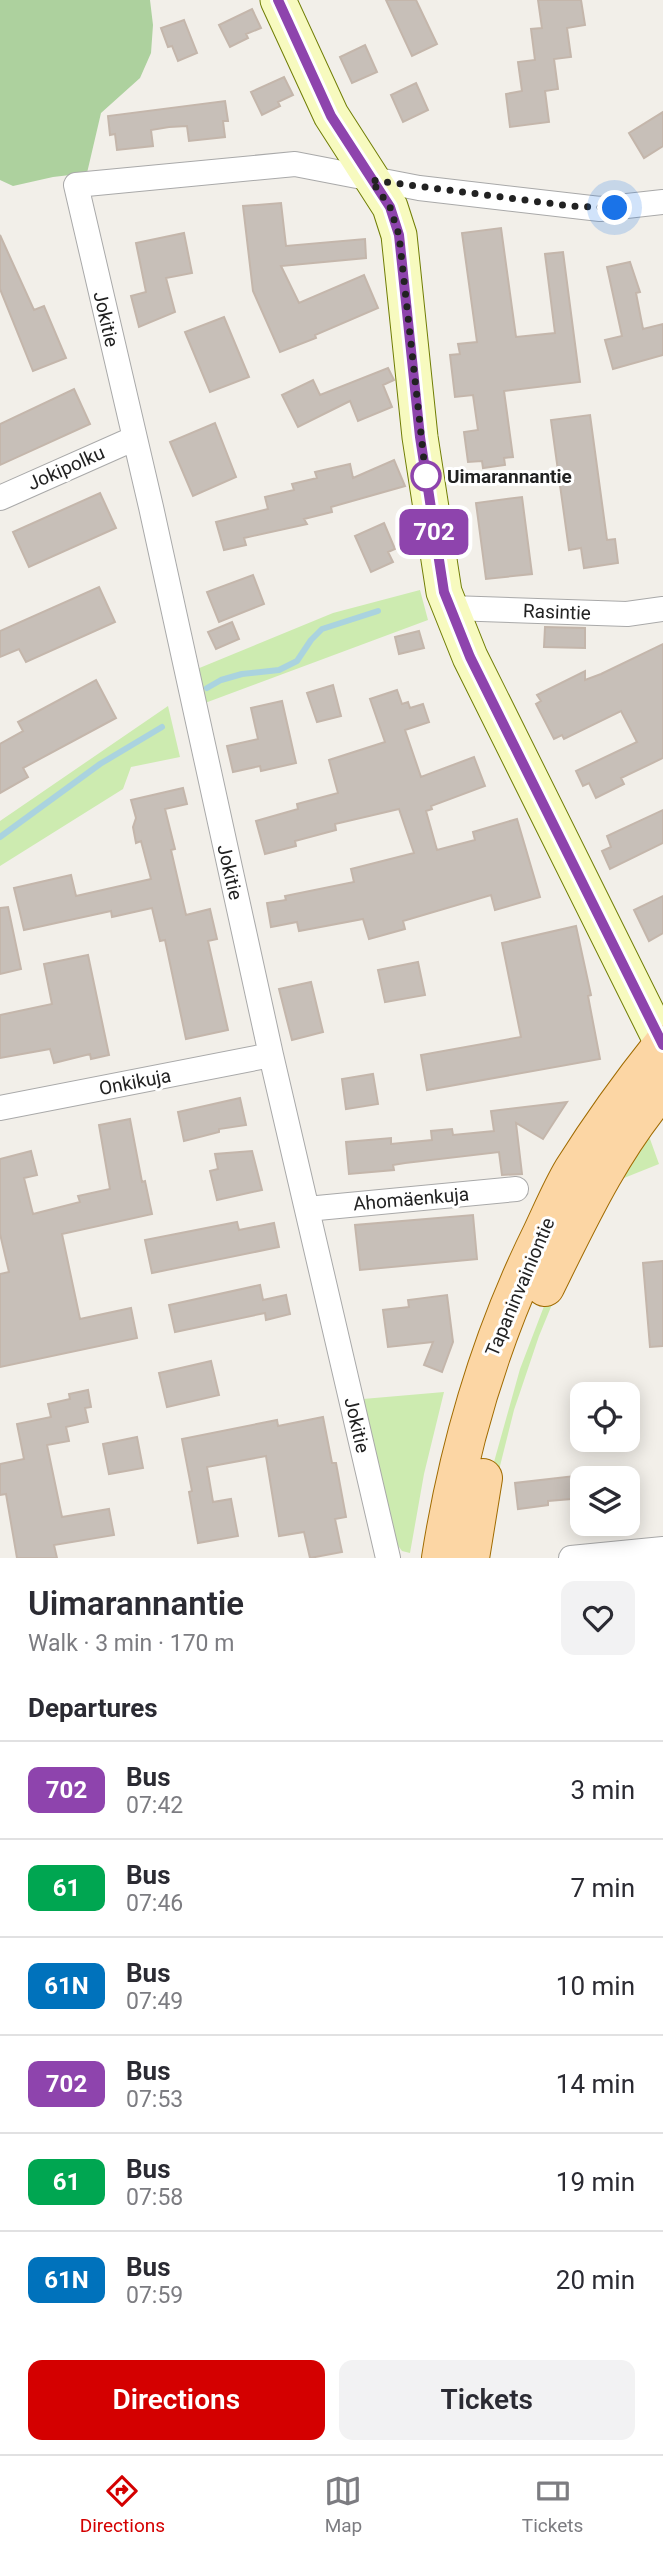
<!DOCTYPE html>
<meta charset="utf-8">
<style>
body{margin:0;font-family:Roboto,sans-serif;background:#f2f2f3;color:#2b2b33;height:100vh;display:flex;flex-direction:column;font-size:26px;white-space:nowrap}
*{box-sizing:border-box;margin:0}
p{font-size:23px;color:#7c7c81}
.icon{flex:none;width:38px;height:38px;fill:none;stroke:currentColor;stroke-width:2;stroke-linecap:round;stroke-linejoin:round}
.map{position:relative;height:1558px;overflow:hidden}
.side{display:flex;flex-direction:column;background:#fff;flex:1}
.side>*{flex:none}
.badge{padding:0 14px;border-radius:10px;font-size:24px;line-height:46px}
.fabs{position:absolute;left:570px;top:1382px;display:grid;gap:14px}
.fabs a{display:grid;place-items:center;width:70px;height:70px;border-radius:14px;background:#fff;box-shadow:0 4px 18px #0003;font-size:35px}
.you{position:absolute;width:35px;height:35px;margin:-18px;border:5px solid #fff;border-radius:50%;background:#1a73e8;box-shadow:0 0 0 10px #1a73e833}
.map>.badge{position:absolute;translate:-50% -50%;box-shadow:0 0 0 4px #fff}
h2{padding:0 28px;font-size:26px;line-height:63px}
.round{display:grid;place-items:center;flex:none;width:74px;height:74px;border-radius:14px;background:#f2f2f3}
.summary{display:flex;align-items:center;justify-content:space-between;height:119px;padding:0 28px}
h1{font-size:33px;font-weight:600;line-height:52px}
.primary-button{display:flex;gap:14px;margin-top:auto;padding:14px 28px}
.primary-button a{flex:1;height:80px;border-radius:14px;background:#d40000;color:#fff;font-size:28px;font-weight:600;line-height:80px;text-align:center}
.primary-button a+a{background:#f2f2f3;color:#2b2b33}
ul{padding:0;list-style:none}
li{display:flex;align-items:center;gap:21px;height:98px;padding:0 28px;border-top:2px solid #e1e1e2}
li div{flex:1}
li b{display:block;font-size:26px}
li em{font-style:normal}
li .badge{min-width:77px;font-weight:700;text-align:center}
.dock{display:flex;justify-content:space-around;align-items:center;height:98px;border-top:2px solid #e1e1e2;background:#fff;font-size:19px;color:#7c7c81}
.dock a{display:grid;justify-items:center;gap:4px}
.dock .active{color:#d40000}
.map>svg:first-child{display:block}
.grass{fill:#cdebb0}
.forest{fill:#add19e}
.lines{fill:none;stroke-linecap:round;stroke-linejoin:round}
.stream{stroke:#aad3df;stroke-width:6}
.building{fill:#c7bfb8;stroke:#c4b6ab;stroke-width:2}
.street-casing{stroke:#a9a9a9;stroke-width:26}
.secondary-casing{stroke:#707d05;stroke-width:37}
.primary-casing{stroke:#a06b00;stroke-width:40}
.street{stroke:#fff;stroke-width:24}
.secondary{stroke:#f7fabf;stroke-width:35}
.primary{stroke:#fcd6a4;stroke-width:38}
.line-casing{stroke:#fff;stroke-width:16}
.line{stroke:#8e44ad;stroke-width:10}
.walk{stroke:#222;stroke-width:7;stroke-dasharray:0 12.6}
.stop-dot{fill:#fff;stroke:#8e44ad;stroke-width:3.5}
.labels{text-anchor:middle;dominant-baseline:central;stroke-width:6;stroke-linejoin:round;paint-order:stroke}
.street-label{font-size:19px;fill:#222;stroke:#fff}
.stop-label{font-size:19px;font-weight:bold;fill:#222;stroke:#fff;text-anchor:start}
</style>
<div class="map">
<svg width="663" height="1558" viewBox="0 0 663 1558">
<rect width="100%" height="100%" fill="#f2efe9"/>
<path class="grass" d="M 420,590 L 428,620 L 205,703 L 197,669 L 333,613 Z
M 168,706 L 180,757 L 131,767 L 123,789 L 0,866 L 0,821 Z
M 642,1127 L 650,1139 L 659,1164 L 619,1180 L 553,1302 L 539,1336 L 514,1410 L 497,1478 L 487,1487 L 520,1369 L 546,1301 Z
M 444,1392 L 424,1474 L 410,1553 L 402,1551 L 396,1543 L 363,1399 Z"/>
<path class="forest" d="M 0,0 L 150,0 L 153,25 L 151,53 L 140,78 L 101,113 L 87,173 L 53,177 L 13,186 L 0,180 Z"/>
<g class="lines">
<path class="stream" d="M 207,688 L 221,680 L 242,674 L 279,670 L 297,661 L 311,640 L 322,629 L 378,611
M 0,837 L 100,764 L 162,727"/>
</g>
<path class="building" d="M 386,0 L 416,0 L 437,44 L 412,56 Z
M 538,0 L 581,0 L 585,25 L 567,28 L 571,57 L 554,59 L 558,89 L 545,91 L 549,122 L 510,127 L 506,94 L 522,91 L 518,62 L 535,60 L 531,29 L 542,28 Z
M 252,9 L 261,28 L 246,34 L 248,38 L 230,47 L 219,25 Z
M 184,20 L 197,53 L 178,61 L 172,46 L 168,47 L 161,28 Z
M 365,45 L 377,72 L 352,83 L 340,57 Z
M 284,77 L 293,95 L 278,102 L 280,106 L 262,115 L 251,92 Z
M 416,83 L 428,110 L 403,122 L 391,95 Z
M 225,101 L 228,121 L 223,121 L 225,137 L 189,141 L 187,126 L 169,127 L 151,130 L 153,146 L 117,150 L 115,134 L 110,135 L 108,116 Z
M 663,112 L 663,146 L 644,158 L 629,133 Z
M 281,203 L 286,246 L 365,239 L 366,258 L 281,266 L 299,303 L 364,275 L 378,308 L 315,335 L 316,338 L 280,352 L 253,291 L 243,206 Z
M 501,228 L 516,337 L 555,333 L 545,254 L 563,252 L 580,382 L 504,391 L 513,457 L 504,458 L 505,465 L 483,468 L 482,461 L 468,462 L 464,432 L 478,430 L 473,395 L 455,397 L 450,355 L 460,354 L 458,344 L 477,342 L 462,233 Z
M 184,233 L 192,273 L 166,278 L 175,312 L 139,327 L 131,296 L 146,292 L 136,243 Z
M 0,235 L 34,310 L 44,306 L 66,358 L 33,371 L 0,289 Z
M 630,262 L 640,292 L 636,293 L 643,329 L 663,324 L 663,355 L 613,369 L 605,340 L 622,336 L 607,267 Z
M 224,317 L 249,377 L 210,392 L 185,332 Z
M 388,368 L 394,380 L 383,385 L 392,407 L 358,421 L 350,401 L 298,427 L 282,395 L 313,380 L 320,395 Z
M 74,389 L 90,424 L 0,465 L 0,424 Z
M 590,415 L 607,540 L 615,539 L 618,563 L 584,568 L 581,548 L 569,550 L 551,420 Z
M 215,423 L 236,477 L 193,496 L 170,442 Z
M 394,460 L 405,486 L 331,507 L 332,512 L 304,519 L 307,524 L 244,538 L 246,545 L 224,550 L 216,522 L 268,509 L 265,497 L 294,490 L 292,484 L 317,478 L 315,472 L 350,464 L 353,478 Z
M 100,493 L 116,528 L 29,567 L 13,532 Z
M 522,497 L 532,574 L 486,579 L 476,503 Z
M 384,523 L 395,549 L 388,552 L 393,562 L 371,572 L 355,536 Z
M 253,575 L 264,604 L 219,622 L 207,592 Z
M 99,587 L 115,622 L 26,662 L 19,649 L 0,657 L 0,631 Z
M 232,622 L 239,639 L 216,649 L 208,632 Z
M 545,627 L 585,628 L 585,648 L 544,647 Z
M 419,631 L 424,648 L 399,654 L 395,637 Z
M 663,644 L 663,758 L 621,778 L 624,784 L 596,798 L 589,783 L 583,786 L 576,771 L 637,742 L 621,711 L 564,739 L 562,735 L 554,739 L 536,704 L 541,701 L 537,695 L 585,671 L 585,680 L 601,674 Z
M 96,680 L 116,718 L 23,768 L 28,777 L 0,793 L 0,744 L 23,731 L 18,722 Z
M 333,685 L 341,716 L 317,722 L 307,693 Z
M 397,690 L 402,704 L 408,702 L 410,708 L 423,704 L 429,722 L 405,730 L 421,777 L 474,757 L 485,786 L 431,806 L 432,809 L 426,811 L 437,850 L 475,840 L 473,832 L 517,819 L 540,897 L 495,910 L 491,895 L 403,921 L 405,929 L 369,939 L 363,919 L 299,931 L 297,922 L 271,927 L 267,903 L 286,900 L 285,896 L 354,882 L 351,869 L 414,853 L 399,809 L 335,824 L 336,830 L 295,841 L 296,846 L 265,854 L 256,821 L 298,809 L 297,804 L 338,793 L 329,760 L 385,742 L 370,699 Z
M 282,701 L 296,763 L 261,771 L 260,766 L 233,772 L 227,746 L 258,739 L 251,708 Z
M 183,788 L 187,804 L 165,809 L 175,849 L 171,850 L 186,915 L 210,909 L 217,939 L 208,941 L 228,1030 L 186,1039 L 165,940 L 160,941 L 152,908 L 112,917 L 111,911 L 24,930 L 14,888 L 71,875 L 76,896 L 151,879 L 141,841 L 136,843 L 133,827 L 136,818 L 131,800 Z
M 663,810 L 663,843 L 610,869 L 602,851 L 611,847 L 607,836 Z
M 663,896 L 663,933 L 649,941 L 634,910 Z
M 8,907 L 21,969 L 0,974 L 0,908 Z
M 576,926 L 591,995 L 588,996 L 600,1059 L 427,1090 L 421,1055 L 521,1037 L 502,943 Z
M 88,955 L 109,1055 L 91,1059 L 90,1054 L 54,1063 L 50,1049 L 0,1058 L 0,1015 L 52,1004 L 44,964 Z
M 418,962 L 425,995 L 385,1002 L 378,970 Z
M 311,982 L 323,1032 L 292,1040 L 279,989 Z
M 373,1074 L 378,1104 L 346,1109 L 342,1079 Z
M 240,1098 L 246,1125 L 219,1129 L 219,1132 L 184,1141 L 178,1112 Z
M 567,1102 L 543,1139 L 516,1123 L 522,1174 L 502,1175 L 499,1152 L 405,1163 L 393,1165 L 394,1170 L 349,1174 L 346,1142 L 391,1138 L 391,1144 L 432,1140 L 431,1131 L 452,1129 L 453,1135 L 494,1131 L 491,1111 Z
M 130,1119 L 142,1182 L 145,1181 L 152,1214 L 62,1234 L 80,1319 L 131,1308 L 137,1338 L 0,1367 L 0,1274 L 9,1272 L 0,1234 L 0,1159 L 31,1151 L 37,1175 L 24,1178 L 33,1214 L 80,1202 L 78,1196 L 110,1189 L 99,1125 Z
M 252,1151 L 262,1190 L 217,1200 L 210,1171 L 218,1169 L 215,1154 Z
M 473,1215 L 477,1259 L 360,1270 L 355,1225 Z
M 237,1222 L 239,1230 L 274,1223 L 279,1247 L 152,1273 L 145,1240 Z
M 663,1261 L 663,1346 L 650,1347 L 643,1263 Z
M 260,1285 L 263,1300 L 286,1295 L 290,1314 L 266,1320 L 265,1313 L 175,1332 L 169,1305 Z
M 447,1295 L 453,1342 L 442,1372 L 424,1365 L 433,1342 L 388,1347 L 383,1310 L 409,1307 L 408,1300 Z
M 211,1361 L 219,1395 L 167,1407 L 159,1373 Z
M 88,1390 L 91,1407 L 85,1408 L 88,1422 L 66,1427 L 69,1441 L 47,1445 L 62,1517 L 109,1509 L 114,1535 L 54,1545 L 57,1558 L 17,1558 L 6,1494 L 0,1495 L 0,1464 L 24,1459 L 17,1424 L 51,1417 L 48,1404 L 70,1399 L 69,1394 Z
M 323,1417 L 332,1463 L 336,1463 L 346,1517 L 335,1519 L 342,1552 L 310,1558 L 304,1532 L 279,1536 L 266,1456 L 207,1467 L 213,1502 L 231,1499 L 238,1536 L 198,1543 L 189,1492 L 192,1491 L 182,1439 L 277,1420 L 278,1426 Z
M 137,1437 L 143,1468 L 109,1474 L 103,1444 Z
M 583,1475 L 583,1498 L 548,1501 L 548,1505 L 518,1509 L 515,1483 Z"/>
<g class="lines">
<g class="street-casing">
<path id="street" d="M 0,498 L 133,439
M 451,608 L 627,614 L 663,609
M 0,1108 L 271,1055
M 307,1209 L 516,1189
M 388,1558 L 271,1055 L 151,507 L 76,185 L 295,164 L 419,188 L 600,209 L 663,202
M 571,1558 L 663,1549"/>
</g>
<g class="secondary-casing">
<path id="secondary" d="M 278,0 L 331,115 L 390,207 L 399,235 L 420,437 L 444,592 L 470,657 L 663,1045"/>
</g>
<g class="primary-casing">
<path id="primary" d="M 545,1287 C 579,1218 612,1147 663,1088
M 441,1558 C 459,1444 491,1336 542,1233 C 552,1212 561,1190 573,1170 C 600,1127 631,1084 663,1044
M 470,1558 L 483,1478"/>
</g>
<use href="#street" class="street"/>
<use href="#secondary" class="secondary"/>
<use href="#primary" class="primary"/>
</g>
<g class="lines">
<g class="line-casing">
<path id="line" d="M 278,0 L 331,116 L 390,207 L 399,235 L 420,437 L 444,592 L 470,657 L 663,1045"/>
</g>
<use href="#line" class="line"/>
<path class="walk" d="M 426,476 L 426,479 L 399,235 L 390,207 L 371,180 L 571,206 L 615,208"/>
</g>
<circle class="stop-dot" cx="426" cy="476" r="14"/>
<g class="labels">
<g class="street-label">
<text transform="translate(106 319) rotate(77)">Jokitie</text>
<text transform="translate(66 468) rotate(-24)">Jokipolku</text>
<text transform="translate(557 612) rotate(2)">Rasintie</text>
<text transform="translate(230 872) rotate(77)">Jokitie</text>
<text transform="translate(135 1082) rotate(-11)">Onkikuja</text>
<text transform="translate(411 1199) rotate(-5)">Ahomäenkuja</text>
<text transform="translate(520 1287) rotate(-67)">Tapaninvainiontie</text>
<text transform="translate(357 1425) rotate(77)">Jokitie</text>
</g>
<g class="stop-label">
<text x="447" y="476">Uimarannantie</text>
</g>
</g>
</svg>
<div class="fabs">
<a><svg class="icon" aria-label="locate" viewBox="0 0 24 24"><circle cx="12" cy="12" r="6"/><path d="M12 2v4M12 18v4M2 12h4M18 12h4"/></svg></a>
<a><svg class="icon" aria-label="layers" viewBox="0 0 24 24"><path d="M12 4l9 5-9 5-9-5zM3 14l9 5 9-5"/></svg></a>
</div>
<div class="you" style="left:615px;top:208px"></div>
<b class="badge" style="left:434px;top:532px;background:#8e44ad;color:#fff">702</b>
</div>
<section class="side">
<div class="summary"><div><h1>Uimarannantie</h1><p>Walk · 3 min · 170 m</p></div><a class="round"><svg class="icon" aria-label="heart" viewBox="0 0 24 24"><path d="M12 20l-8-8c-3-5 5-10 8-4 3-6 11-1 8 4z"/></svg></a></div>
<h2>Departures</h2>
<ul>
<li><span class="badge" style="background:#8e44ad;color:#fff">702</span><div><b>Bus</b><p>07:42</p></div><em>3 min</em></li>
<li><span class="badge" style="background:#00a651;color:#fff">61</span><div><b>Bus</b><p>07:46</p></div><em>7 min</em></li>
<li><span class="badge" style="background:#0072bc;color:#fff">61N</span><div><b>Bus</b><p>07:49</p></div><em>10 min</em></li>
<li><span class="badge" style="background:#8e44ad;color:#fff">702</span><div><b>Bus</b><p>07:53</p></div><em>14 min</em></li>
<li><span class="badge" style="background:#00a651;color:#fff">61</span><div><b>Bus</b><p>07:58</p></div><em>19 min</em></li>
<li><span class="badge" style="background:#0072bc;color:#fff">61N</span><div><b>Bus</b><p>07:59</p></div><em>20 min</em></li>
</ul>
<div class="primary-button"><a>Directions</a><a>Tickets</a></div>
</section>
<nav class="dock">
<a class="active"><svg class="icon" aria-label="directions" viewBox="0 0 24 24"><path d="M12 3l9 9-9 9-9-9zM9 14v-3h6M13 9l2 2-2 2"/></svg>Directions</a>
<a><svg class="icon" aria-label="map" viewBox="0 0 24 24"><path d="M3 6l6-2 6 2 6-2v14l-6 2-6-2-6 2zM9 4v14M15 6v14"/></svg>Map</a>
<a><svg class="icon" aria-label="tickets" viewBox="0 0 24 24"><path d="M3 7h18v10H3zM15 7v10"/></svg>Tickets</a>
</nav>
